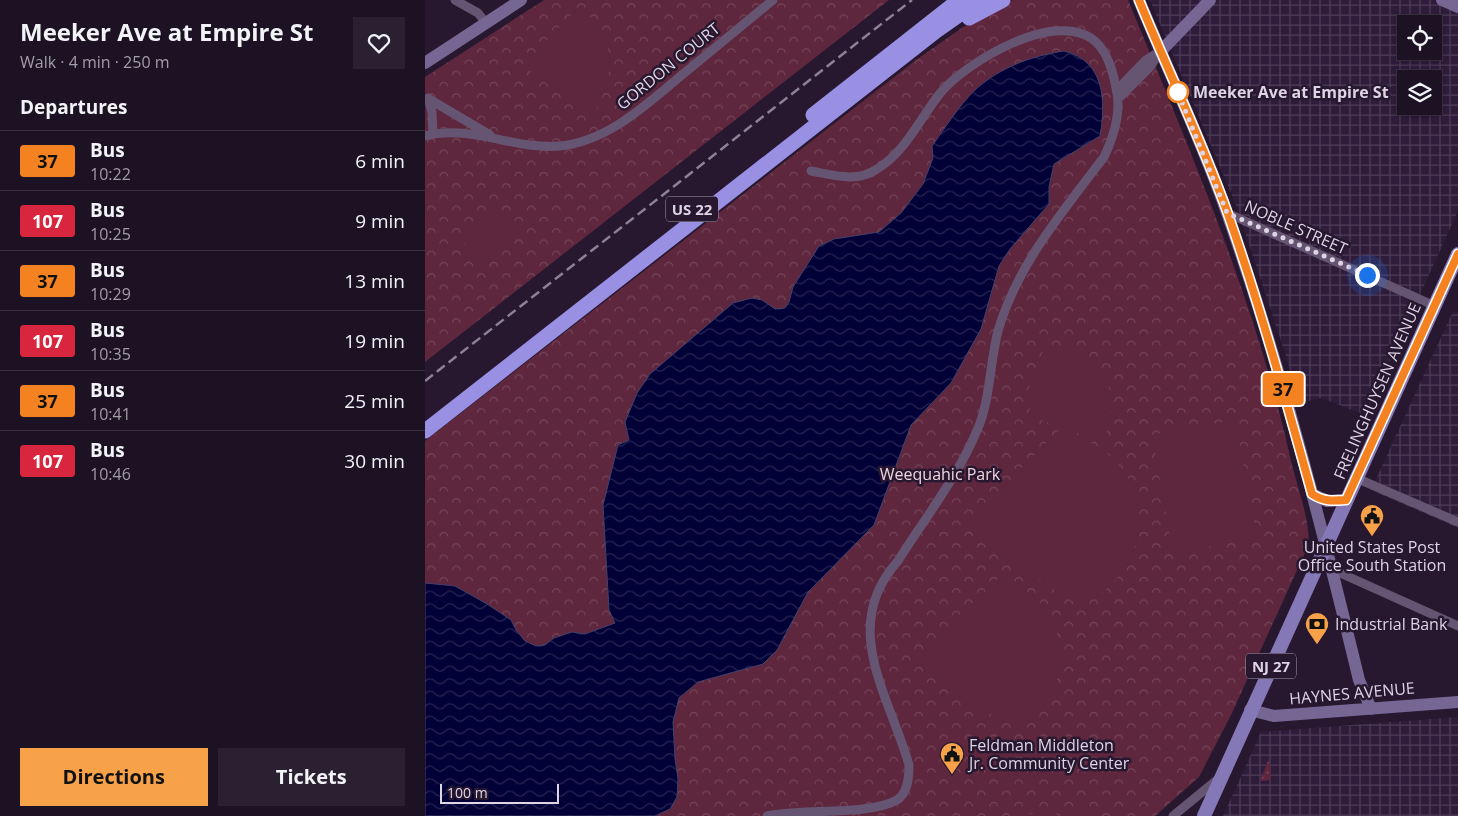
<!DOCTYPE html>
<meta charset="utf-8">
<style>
body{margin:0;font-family:"Open Sans",sans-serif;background:#2a2031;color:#f1f3f6;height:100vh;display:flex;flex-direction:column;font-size:19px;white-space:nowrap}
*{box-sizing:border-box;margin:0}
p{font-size:16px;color:#a09ea6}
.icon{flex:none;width:28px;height:28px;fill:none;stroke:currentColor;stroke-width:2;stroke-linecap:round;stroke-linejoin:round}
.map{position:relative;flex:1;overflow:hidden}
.panel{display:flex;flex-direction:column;background:#1d1224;width:425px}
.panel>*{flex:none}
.badge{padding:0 10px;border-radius:4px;font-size:18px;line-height:32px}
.fabs{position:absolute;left:972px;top:15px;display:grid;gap:10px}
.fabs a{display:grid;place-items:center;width:45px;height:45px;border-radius:0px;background:#1d1224;box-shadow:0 2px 8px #0003,0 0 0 1px #3b3241;font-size:25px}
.scale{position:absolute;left:15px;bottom:12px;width:119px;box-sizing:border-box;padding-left:5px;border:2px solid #ddd4e5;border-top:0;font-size:14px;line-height:18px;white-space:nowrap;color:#ddd4e5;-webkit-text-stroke:4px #271830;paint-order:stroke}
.you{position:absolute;width:25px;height:25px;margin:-12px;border:4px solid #fff;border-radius:50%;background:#1a73e8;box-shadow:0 0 0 8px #1a73e833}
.map>.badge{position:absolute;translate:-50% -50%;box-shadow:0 0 0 2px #fff}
h2{padding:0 20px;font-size:19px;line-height:45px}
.round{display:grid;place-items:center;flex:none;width:52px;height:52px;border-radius:0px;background:#2a2031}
.head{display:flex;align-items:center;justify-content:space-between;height:85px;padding:0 20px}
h1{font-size:24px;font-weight:700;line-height:38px}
.cta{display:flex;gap:10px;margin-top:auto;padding:10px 20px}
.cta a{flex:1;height:58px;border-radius:0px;background:#f7a248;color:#111;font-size:20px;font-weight:700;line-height:58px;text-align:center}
.cta a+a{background:#2a2031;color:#f1f3f6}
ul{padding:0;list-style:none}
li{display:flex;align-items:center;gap:15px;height:60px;padding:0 20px;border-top:1px solid #3b3241}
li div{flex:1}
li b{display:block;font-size:19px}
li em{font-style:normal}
li .badge{min-width:55px;font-weight:700;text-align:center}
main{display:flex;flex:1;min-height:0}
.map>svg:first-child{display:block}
.industrial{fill:url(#industrial-grid);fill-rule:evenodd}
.grass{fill:url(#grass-dots)}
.park{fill:url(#park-crowns)}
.pitch{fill:#5e273e}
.water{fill:url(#water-waves);stroke:#43406b}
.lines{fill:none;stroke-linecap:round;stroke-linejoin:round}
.street{stroke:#665572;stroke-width:9}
.secondary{stroke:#756694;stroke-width:12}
.primary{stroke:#8578b6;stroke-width:14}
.highway{stroke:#998fe3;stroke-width:15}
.rail{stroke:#8d8195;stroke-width:2.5;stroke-dasharray:10 5;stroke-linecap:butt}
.line-casing{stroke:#fff;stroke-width:11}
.line{stroke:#f58220;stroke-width:8}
.walk{stroke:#ddd4e5;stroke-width:5;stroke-dasharray:0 9}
.stop-dot{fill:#fff;stroke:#f58220;stroke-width:2.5}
.labels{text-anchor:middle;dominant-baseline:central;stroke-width:5;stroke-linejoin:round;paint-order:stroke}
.shield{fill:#271830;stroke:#a69caf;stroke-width:1}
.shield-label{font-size:15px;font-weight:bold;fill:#ddd4e5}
.street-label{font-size:16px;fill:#ddd4e5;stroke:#271830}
.stop-label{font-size:16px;font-weight:bold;fill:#ddd4e5;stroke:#271830;text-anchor:start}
.park-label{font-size:16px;fill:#f0d5de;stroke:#271830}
.poi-label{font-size:16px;fill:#ddd4e5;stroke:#271830;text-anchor:start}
</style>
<main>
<section class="panel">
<div class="head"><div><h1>Meeker Ave at Empire St</h1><p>Walk · 4 min · 250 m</p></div><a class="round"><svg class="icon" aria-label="heart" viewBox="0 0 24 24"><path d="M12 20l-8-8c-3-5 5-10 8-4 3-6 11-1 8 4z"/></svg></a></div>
<h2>Departures</h2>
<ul>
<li><span class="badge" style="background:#f58220;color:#111">37</span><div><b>Bus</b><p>10:22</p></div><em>6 min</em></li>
<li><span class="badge" style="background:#d7263d;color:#fff">107</span><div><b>Bus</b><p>10:25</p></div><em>9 min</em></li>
<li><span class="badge" style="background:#f58220;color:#111">37</span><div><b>Bus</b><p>10:29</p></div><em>13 min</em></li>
<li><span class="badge" style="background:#d7263d;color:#fff">107</span><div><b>Bus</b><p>10:35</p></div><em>19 min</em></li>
<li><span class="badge" style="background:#f58220;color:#111">37</span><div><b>Bus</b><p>10:41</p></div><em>25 min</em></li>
<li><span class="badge" style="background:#d7263d;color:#fff">107</span><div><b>Bus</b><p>10:46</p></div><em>30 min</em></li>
</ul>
<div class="cta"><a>Directions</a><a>Tickets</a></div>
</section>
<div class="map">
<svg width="1033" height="816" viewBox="0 0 1033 816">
<defs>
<pattern id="industrial-grid" width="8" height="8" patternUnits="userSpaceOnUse" patternTransform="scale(1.25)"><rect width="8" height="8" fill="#2f1c3b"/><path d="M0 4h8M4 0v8" fill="none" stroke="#4d3c57"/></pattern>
<pattern id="grass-dots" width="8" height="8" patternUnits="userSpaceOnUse" patternTransform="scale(1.25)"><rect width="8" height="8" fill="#5e273e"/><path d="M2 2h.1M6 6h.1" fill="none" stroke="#75455a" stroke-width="1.8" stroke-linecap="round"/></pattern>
<pattern id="park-crowns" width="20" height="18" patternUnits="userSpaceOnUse" patternTransform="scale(1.25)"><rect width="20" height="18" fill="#5e273e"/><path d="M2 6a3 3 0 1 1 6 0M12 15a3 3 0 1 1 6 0" fill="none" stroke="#75455a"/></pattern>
<pattern id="water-waves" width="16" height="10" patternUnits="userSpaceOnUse" patternTransform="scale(1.25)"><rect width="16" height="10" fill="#010137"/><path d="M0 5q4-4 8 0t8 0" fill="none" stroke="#262554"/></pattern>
</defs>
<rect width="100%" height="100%" fill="#271830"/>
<path class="industrial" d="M 725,0 L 1033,0 L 1033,211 L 940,415 L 896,398 L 874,403 L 861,356 L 811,205 ZM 981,24 L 1009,24 L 1009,51 L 981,51 ZM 981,79 L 1009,79 L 1009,106 L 981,106 Z
M 1028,311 L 1033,313 L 1033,528 L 946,490 Z
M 1033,717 L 1033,816 L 798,816 L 836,732 Z"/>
<path class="grass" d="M 843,761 L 845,761 L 846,780 L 835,781 Z"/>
<path class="park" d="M 119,0 L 464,0 L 0,362 L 0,77 Z
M 588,0 L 703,0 C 764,148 828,295 864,452 C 870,482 884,514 884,544 L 806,715 L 774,777 L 730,816 L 0,816 L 0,441 L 491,60 L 538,27 Z"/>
<path class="pitch" d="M 154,7 C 192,35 191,74 170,112 L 109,76 L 103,67 L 107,56 Z
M 72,207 L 92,234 L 54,262 L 34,235 Z
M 620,347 C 632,350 647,351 658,357 C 694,376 688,409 679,443 L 608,417 L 600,399 Z
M 810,420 L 832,538 L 748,553 L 727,435 Z
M 633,431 C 730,450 743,564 655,606 L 549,538 L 547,524 L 557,509 Z
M 575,577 C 647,603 656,686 595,730 L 527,693 L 498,670 L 496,659 L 520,629 Z
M 671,807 L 671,816 L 637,816 L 637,809 Z
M 631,811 L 632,816 L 597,816 L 597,815 Z"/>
<path class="water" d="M 639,51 C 680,61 681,101 675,136 L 629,164 L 624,187 L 624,204 L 585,249 L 574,266 L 556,329 L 526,383 L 486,425 L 449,525 L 383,592 L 352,650 L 338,664 L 273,682 L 254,698 L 248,722 L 250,759 L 253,779 L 252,797 L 245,809 L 230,816 L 0,816 L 0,583 L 30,586 L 62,604 L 86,620 L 91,630 L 100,641 L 111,646 L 120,645 L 129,638 L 147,632 L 160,634 L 190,623 L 184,610 L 178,505 L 193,445 L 204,440 L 200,422 L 212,393 L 225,374 L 308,303 L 327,298 L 337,300 L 350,309 L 360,308 L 364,302 L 368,287 L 394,246 L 409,239 L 454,232 L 476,213 L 498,184 L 508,158 L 507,146 C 520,128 533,107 549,91 C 573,68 606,56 639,51 Z"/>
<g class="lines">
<path class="street" d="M 30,0 L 53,13 L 61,23
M 692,90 L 721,60 L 732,53
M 3,98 L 7,112 L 8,134
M 4,99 L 65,135
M 693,99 L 725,67 L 735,52
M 0,136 C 45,124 89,150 135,146 C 186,141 226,100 263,70 C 292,46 320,23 348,0
M 802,213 L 1010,306
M 931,478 L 1033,522
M 904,568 L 1033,626
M 342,816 C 379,808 443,816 472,800 C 483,793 484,777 484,765 C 464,695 414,626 473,561 C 500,518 534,475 553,428 C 565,401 565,361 573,331 C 592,265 638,211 679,157 C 689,136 697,112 691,88 C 688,71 681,48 666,38 C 626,12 544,61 517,91 C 495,117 482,151 452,169 C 432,183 408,175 386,171
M 748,816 L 793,779"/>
<path class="secondary" d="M 714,0 C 743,71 777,141 802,213 C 856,366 896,523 934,680 L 946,709
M 1017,0 L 1033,7
M 735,52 L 785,0
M 0,63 L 96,0
M 887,494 L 902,501 L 921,500
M 825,710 L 849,716 L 1033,702"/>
<path class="primary" d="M 779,816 L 1033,254"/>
<path class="highway" d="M 544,18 L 578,0
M 388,115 L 534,0
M 0,431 L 511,31 L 555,0"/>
<path class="rail" d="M 0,381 L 487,0"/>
</g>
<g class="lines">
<g class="line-casing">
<path id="line" d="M 714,0 C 743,71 777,141 803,214 C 835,306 861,400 887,494 C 899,502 908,501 921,500 L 1033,254"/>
</g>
<use href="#line" class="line"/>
<path class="walk" d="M 753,92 L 750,85 L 802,213 L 942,275"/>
</g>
<defs>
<g id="civic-pin" transform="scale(1.25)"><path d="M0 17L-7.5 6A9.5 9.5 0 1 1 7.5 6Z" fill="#f7a248" stroke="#271830"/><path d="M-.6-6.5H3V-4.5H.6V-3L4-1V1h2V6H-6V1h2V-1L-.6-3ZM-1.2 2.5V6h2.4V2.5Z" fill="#111"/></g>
<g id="bank-pin" transform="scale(1.25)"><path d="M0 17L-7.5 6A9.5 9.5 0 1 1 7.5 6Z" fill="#f7a248" stroke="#271830"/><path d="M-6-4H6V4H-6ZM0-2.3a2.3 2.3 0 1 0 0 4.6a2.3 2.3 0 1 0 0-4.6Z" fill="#111"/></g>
</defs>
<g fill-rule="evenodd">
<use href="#civic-pin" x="947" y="516"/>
<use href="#bank-pin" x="892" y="624"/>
<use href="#civic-pin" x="527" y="754"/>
</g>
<circle class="stop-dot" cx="753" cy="92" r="10"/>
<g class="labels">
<g class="shield">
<rect x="241" y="196.5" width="52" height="25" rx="4"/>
<rect x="821" y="653.5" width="50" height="25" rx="4"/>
</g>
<g class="shield-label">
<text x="267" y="209">US 22</text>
<text x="846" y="666">NJ 27</text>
</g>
<g class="street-label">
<text transform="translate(243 66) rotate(-39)">GORDON COURT</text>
<text transform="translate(871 227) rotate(24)">NOBLE STREET</text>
<text transform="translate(952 391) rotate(-66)">FRELINGHUYSEN AVENUE</text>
<text transform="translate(927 693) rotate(-5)">HAYNES AVENUE</text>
</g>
<g class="stop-label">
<text x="768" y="92">Meeker Ave at Empire St</text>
</g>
<g class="park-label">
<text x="515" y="474">Weequahic Park</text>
</g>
<g class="poi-label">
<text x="947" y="547" text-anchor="middle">United States Post<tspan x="947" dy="18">Office South Station</tspan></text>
<text x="910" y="624">Industrial Bank</text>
<text x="544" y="745">Feldman Middleton<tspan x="544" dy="18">Jr. Community Center</tspan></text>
</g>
</g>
</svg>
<div class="fabs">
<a><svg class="icon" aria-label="locate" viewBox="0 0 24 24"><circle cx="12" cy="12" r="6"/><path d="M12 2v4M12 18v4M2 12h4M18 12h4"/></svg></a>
<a><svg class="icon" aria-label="layers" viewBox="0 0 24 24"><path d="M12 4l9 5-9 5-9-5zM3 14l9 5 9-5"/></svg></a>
</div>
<div class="scale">100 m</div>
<div class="you" style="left:942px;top:275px"></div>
<b class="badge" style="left:858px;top:389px;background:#f58220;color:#111">37</b>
</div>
</main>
